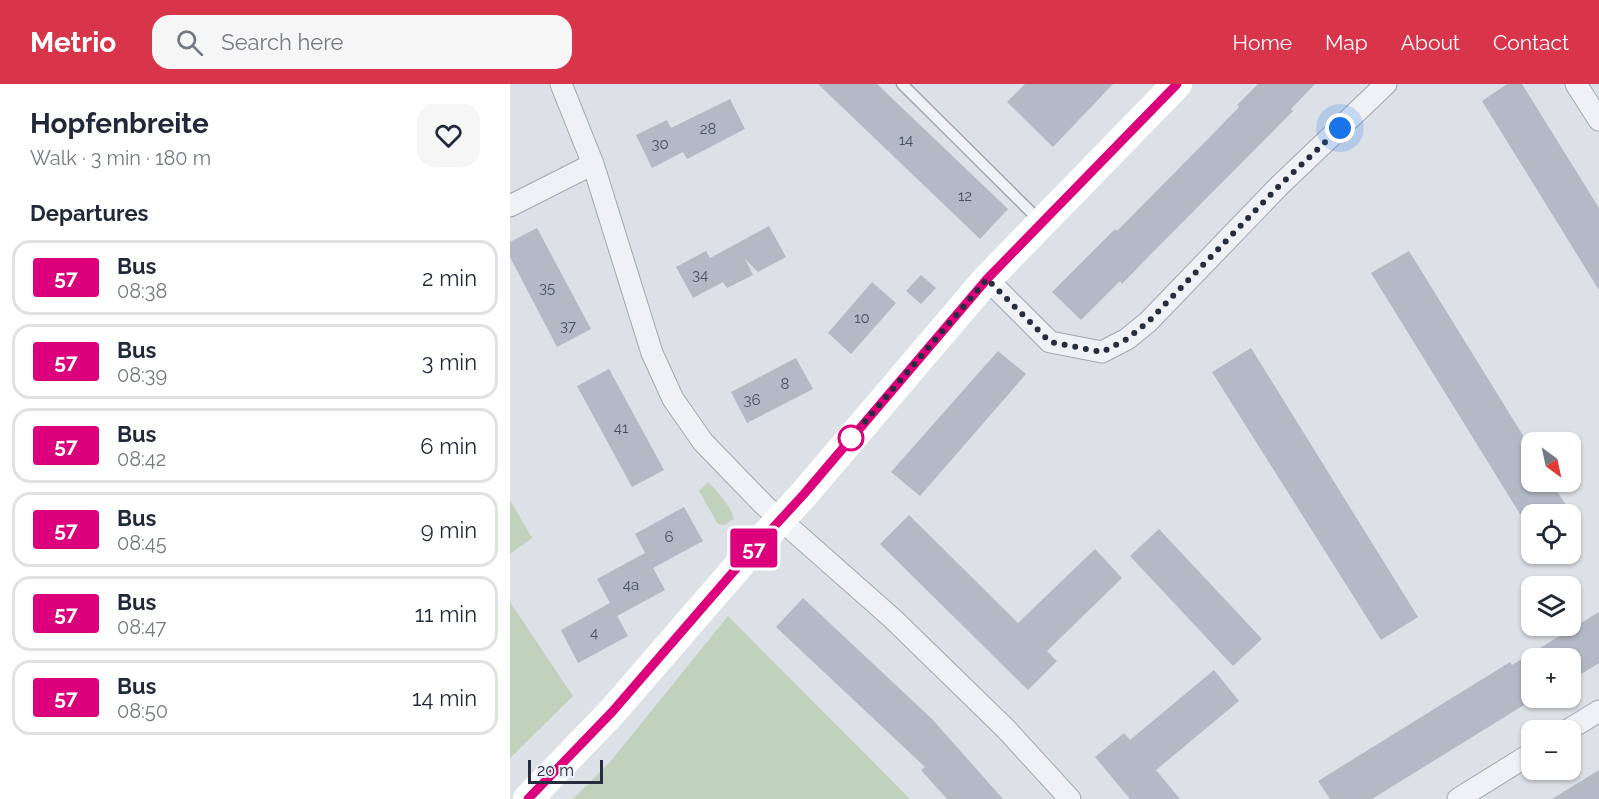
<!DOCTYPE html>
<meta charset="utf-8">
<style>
body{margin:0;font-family:Raleway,sans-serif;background:#f6f6f7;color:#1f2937;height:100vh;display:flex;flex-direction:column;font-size:22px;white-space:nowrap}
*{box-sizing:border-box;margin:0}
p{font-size:20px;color:#747a83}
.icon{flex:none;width:33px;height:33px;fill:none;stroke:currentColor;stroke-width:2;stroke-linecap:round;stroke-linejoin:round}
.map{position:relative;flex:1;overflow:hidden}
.drawer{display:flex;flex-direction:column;background:#fff;width:510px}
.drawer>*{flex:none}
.badge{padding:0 12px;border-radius:4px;font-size:21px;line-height:39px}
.needle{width:39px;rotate:147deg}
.controls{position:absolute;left:1011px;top:348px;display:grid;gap:12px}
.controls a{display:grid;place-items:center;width:60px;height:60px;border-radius:12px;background:#fff;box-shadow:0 2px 4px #0004;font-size:30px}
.scale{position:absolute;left:18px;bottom:15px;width:75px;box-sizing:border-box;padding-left:6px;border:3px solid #252e3f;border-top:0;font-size:16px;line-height:21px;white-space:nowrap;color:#252e3f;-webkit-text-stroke:4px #ebeff5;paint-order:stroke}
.you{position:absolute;width:30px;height:30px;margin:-15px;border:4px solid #fff;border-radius:50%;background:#1a73e8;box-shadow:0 0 0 9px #1a73e833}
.map>.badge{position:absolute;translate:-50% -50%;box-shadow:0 0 0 3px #fff}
h2{padding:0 30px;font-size:22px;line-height:54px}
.round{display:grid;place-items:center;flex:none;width:63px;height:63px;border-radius:18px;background:#f6f6f7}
.overview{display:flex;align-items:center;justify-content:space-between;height:102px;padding:0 30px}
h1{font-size:28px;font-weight:700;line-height:45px}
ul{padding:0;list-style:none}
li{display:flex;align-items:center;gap:18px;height:75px;margin:0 12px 9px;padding:0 18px;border:3px solid #e0e1e3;border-radius:18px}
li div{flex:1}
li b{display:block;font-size:22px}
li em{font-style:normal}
li .badge{min-width:66px;font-weight:700;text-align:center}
header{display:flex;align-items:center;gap:36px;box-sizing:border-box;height:84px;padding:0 30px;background:#d8354b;color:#fff}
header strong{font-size:28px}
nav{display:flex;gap:33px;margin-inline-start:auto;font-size:21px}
.search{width:420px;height:54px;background:#f6f6f7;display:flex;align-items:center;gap:15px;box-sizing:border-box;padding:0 21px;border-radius:18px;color:#747a83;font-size:22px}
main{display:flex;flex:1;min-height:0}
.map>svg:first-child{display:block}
.green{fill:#c1d2bc}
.building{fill:#b3b9c5}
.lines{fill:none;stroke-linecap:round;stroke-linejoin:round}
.service-casing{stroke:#a1a7b1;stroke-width:13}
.minor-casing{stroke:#a1a7b1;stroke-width:23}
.service{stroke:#eff1f5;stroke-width:10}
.minor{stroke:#eff1f5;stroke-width:21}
.secondary{stroke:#fff;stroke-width:30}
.line-casing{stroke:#fff;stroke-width:14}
.line{stroke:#dd007d;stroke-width:9}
.walk{stroke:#252e3f;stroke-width:6;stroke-dasharray:0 10.8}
.stop-dot{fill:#fff;stroke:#dd007d;stroke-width:3}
.labels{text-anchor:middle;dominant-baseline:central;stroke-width:4.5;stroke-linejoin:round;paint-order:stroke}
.number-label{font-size:15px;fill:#485160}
</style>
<header>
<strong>Metrio</strong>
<div class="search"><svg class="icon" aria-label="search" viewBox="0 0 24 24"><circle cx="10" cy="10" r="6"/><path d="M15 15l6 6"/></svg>Search here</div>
<nav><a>Home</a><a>Map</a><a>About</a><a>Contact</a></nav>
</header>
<main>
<section class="drawer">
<div class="overview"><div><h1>Hopfenbreite</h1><p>Walk · 3 min · 180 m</p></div><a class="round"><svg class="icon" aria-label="heart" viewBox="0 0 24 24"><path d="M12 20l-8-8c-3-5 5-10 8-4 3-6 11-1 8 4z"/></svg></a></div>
<h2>Departures</h2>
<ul>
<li><span class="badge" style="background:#dd007d;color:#fff">57</span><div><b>Bus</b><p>08:38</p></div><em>2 min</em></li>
<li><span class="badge" style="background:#dd007d;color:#fff">57</span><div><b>Bus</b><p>08:39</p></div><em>3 min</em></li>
<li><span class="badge" style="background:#dd007d;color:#fff">57</span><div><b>Bus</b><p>08:42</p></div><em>6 min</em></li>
<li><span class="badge" style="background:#dd007d;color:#fff">57</span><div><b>Bus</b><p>08:45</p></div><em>9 min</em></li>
<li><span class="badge" style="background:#dd007d;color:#fff">57</span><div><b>Bus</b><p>08:47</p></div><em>11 min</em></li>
<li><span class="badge" style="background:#dd007d;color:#fff">57</span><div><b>Bus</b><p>08:50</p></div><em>14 min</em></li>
</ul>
</section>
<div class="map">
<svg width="1089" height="715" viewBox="0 0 1089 715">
<rect width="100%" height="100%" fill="#dce0e7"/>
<path class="green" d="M 198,398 C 209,409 218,419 224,434 L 215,441 L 208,440 L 189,407 Z
M 0,416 L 22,454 L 0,470 Z
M 0,518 L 63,612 L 0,674 Z
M 218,532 L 400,715 L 63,715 L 100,678 Z"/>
<path class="building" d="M 308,0 L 367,0 L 498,125 L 470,155 Z
M 515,0 L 603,0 L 543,63 L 497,18 Z
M 748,0 L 805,0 L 781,25 L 783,27 L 639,172 L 612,200 L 610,197 L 571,236 L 542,208 L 605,145 L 607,147 L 697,56 L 729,23 L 727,21 Z
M 997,0 L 1012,0 L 1089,124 L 1089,206 L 972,17 Z
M 220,15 L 235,45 L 177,75 L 173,68 L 142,84 L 126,51 L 157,36 L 161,44 Z
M 259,142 L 276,173 L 248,188 L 235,175 L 243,191 L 217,204 L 213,198 L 183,214 L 166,183 L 196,167 L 200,174 Z
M 27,144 L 81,245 L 47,263 L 0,173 L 0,158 Z
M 899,167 L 1022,366 L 1022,398 L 1041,398 L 1062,430 L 1010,430 L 861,189 Z
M 411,191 L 426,204 L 411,220 L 396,207 Z
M 362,198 L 386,219 L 341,270 L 318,249 Z
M 741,264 L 908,533 L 871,556 L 702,288 Z
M 488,267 L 516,290 L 410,412 L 381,388 Z
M 286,274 L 303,305 L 237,339 L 221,308 Z
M 99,285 L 154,386 L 122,403 L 67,302 Z
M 174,423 L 193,457 L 143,484 L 155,506 L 107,532 L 87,495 L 135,469 L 125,450 Z
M 399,431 L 508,539 L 585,465 L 612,494 L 537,567 L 547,577 L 518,606 L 370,460 Z
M 649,445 L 752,555 L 723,582 L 620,472 Z
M 293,514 L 422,635 L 493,715 L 437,715 L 411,686 L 415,683 L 266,543 Z
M 100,519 L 118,552 L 68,579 L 51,546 Z
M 1089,528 L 1089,579 L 1060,597 L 1060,574 L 1022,574 L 1022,616 L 862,715 L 820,715 L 808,697 L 1000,578 L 1002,581 Z
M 704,586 L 729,617 L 646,686 L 670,715 L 620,715 L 585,673 L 614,649 L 620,656 Z
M 1089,686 L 1089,715 L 1042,715 Z"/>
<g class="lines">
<g class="service-casing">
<path id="service" d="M 392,0 L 530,137"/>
</g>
<g class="minor-casing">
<path id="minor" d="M 51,0 L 83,80 L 142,269 L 163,315 L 193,358 L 254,421 L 382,534 L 496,645 L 560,715
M 1066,0 L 1089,36
M 0,122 L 83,80
M 477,195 L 540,258 L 592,268 L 617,255 L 638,238 L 769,102 L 876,0
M 1058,646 L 1089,627
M 948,715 L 1022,669"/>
</g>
<use href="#service" class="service"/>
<use href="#minor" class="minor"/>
<path class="secondary" d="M 18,715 L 102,628 L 237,472 L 294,410 L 477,195 L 667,0"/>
</g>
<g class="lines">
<g class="line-casing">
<path id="line" d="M 18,715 L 102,628 L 237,472 L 294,410 L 477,195 L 667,0"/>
</g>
<use href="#line" class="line"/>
<path class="walk" d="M 341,354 L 477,195 L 540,258 L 592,268 L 617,255 L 638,238 L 769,102 L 830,44"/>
</g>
<circle class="stop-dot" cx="341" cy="354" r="12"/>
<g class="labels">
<g class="number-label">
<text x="198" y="45">28</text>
<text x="396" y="56">14</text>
<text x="150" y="60">30</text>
<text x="455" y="112">12</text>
<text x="190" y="191">34</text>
<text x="37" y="204">35</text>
<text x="352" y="234">10</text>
<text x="58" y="242">37</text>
<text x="275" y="300">8</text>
<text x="242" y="316">36</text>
<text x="111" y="344">41</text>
<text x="159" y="453">6</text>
<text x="121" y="501">4a</text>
<text x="84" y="549">4</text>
</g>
</g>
</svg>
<div class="controls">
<a><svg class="needle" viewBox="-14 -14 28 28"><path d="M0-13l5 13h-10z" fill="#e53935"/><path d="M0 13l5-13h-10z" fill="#747a83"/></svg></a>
<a><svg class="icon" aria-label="locate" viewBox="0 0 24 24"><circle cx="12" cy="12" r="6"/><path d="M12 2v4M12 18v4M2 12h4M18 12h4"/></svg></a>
<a><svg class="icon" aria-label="layers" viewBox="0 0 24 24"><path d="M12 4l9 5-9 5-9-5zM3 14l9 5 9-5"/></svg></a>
<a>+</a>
<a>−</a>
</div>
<div class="scale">20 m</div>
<div class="you" style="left:830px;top:44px"></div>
<b class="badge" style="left:244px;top:464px;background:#dd007d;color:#fff">57</b>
</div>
</main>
